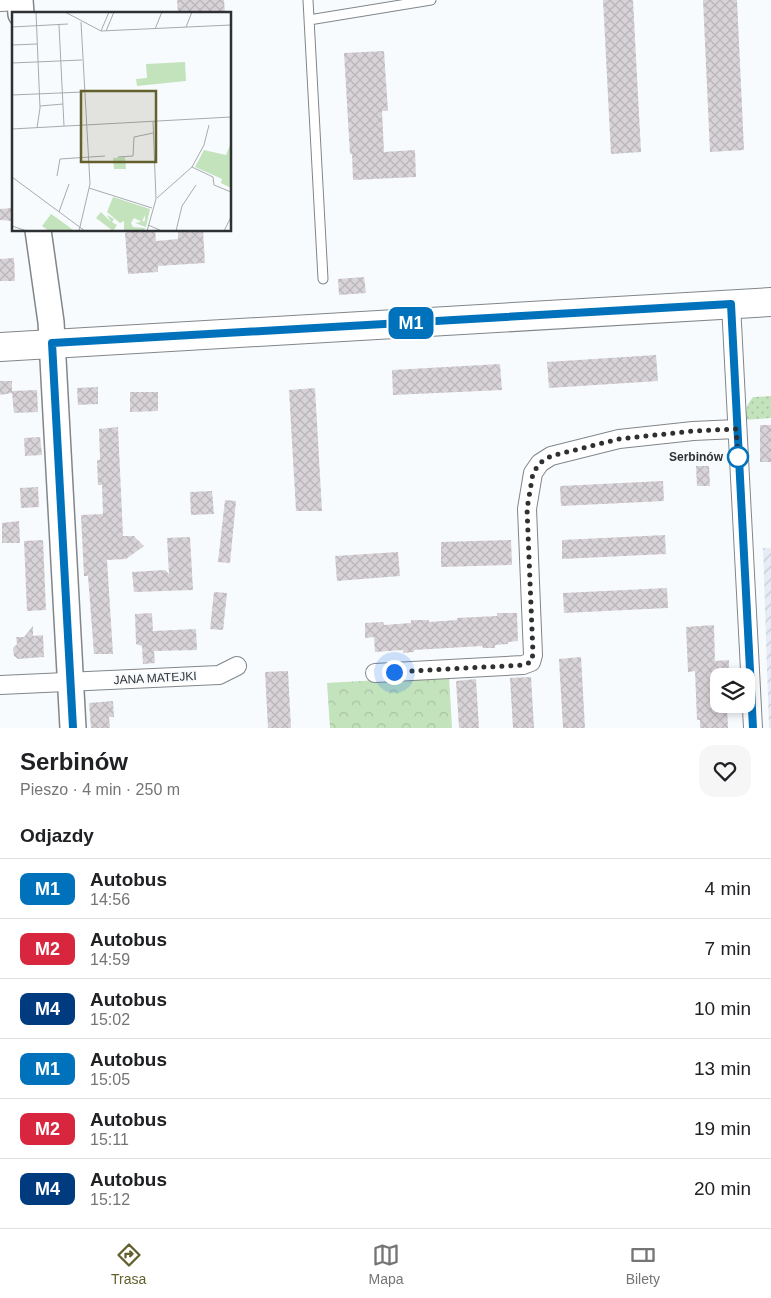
<!DOCTYPE html>
<html lang="pl">
<meta charset="utf-8">
<style>
body{margin:0;font-family:Helvetica,sans-serif;background:#f6f6f6;color:#202124;height:100vh;display:flex;flex-direction:column;font-size:19px;white-space:nowrap}
*{box-sizing:border-box;margin:0}
p{font-size:16px;color:#757577}
.icon{flex:none;width:28px;height:28px;fill:none;stroke:currentColor;stroke-width:2;stroke-linecap:round;stroke-linejoin:round}
.map{position:relative;height:728px;overflow:hidden}
.details{display:flex;flex-direction:column;background:#fff;flex:1}
.details>*{flex:none}
.badge{padding:0 10px;border-radius:8px;font-size:18px;line-height:32px}
.controls{position:absolute;left:710px;top:668px;display:grid;gap:10px}
.controls a{display:grid;place-items:center;width:45px;height:45px;border-radius:10px;background:#fff;box-shadow:0 2px 8px #0003;font-size:25px}
.you{position:absolute;width:25px;height:25px;margin:-12px;border:4px solid #fff;border-radius:50%;background:#1a73e8;box-shadow:0 0 0 8px #1a73e833}
.map>.badge{position:absolute;translate:-50% -50%;box-shadow:0 0 0 2px #fff}
h2{padding:0 20px;font-size:19px;line-height:45px}
.round{display:grid;place-items:center;flex:none;width:52px;height:52px;border-radius:15px;background:#f6f6f6}
.summary{display:flex;align-items:center;justify-content:space-between;height:85px;padding:0 20px}
h1{font-size:24px;font-weight:700;line-height:38px}
ul{padding:0;list-style:none}
li{display:flex;align-items:center;gap:15px;height:60px;padding:0 20px;border-top:1px solid #e0e0e0}
li div{flex:1}
li b{display:block;font-size:19px}
li em{font-style:normal}
li .badge{min-width:55px;font-weight:700;text-align:center}
.tab-bar{display:flex;justify-content:space-around;align-items:center;height:70px;border-top:1px solid #e0e0e0;background:#fff;font-size:14px;color:#757577}
.tab-bar a{display:grid;justify-items:center;gap:2px}
.tab-bar .active{color:#63602d}
.map>svg:first-child{display:block}
.industrial{fill:url(#industrial-furrows)}
.grass{fill:url(#grass-dots)}
.park{fill:url(#park-crowns)}
.building{fill:url(#building-cross-hatch)}
.lines{fill:none;stroke-linecap:round;stroke-linejoin:round}
.lane-casing{stroke:#81868a;stroke-width:11}
.street-casing{stroke:#81868a;stroke-width:20}
.secondary-casing{stroke:#81868a;stroke-width:28}
.primary-casing{stroke:#81868a;stroke-width:30}
.lane{stroke:#fff;stroke-width:9}
.street{stroke:#fff;stroke-width:18}
.secondary{stroke:#fff;stroke-width:25}
.primary{stroke:#fff;stroke-width:28}
.line-casing{stroke:#fff;stroke-width:11}
.line{stroke:#0072bc;stroke-width:8}
.walk{stroke:#2f3032;stroke-width:5;stroke-dasharray:0 9}
.stop-dot{fill:#fff;stroke:#0072bc;stroke-width:2.5}
.labels{text-anchor:middle;dominant-baseline:central;stroke-width:4;stroke-linejoin:round;paint-order:stroke}
.stop-label{font-size:12px;font-weight:bold;fill:#2f3032;stroke:#f8fbfe;text-anchor:end}
.street-label{font-size:12px;fill:#2f3032;stroke:#f8fbfe}
.inset-road{fill:none;stroke:#a8aaac;stroke-width:1}
.view{fill:#63602d;fill-opacity:0.15;stroke:#63602d;stroke-width:2.5}
.inset-edge{fill:none;stroke:#2f3032;stroke-width:2.5}
</style>
<div class="map">
<svg width="771" height="728" viewBox="0 0 771 728">
<defs>
<pattern id="industrial-furrows" width="10" height="10" patternUnits="userSpaceOnUse" patternTransform="scale(1.25)"><rect width="10" height="10" fill="#e4edf5"/><path d="M-1 1l2-2M0 10L10 0M9 11l2-2" fill="none" stroke="#c4ccd2"/></pattern>
<pattern id="grass-dots" width="8" height="8" patternUnits="userSpaceOnUse" patternTransform="scale(1.25)"><rect width="8" height="8" fill="#c3e3bd"/><path d="M2 2h.1M6 6h.1" fill="none" stroke="#a8c3a3" stroke-width="1.8" stroke-linecap="round"/></pattern>
<pattern id="park-crowns" width="20" height="18" patternUnits="userSpaceOnUse" patternTransform="scale(1.25)"><rect width="20" height="18" fill="#c3e3bd"/><path d="M2 6a3 3 0 1 1 6 0M12 15a3 3 0 1 1 6 0" fill="none" stroke="#a8c3a3"/></pattern>
<pattern id="building-cross-hatch" width="8" height="8" patternUnits="userSpaceOnUse" patternTransform="scale(1.25)"><rect width="8" height="8" fill="#d8d3d7"/><path d="M0 0l8 8M0 8l8-8" fill="none" stroke="#bab5b9"/></pattern>
</defs>
<rect width="100%" height="100%" fill="#f8fbfe"/>
<path class="industrial" d="M 763,548 L 771,548 L 771,728 L 769,728 Z"/>
<path class="grass" d="M 771,396 L 771,418 L 744,420 L 748,404 L 753,397 Z"/>
<path class="park" d="M 449,676 L 452,728 L 330,728 L 327,683 Z"/>
<path class="building" d="M 177,0 L 224,0 L 225,14 L 178,14 Z
M 603,0 L 633,0 L 641,152 L 611,154 Z
M 703,0 L 737,0 L 744,150 L 710,152 Z
M 384,51 L 388,111 L 382,111 L 384,152 L 415,150 L 416,177 L 353,180 L 352,154 L 350,154 L 344,53 Z
M 12,208 L 12,221 L 0,220 L 0,209 Z
M 128,230 L 155,230 L 156,241 L 178,239 L 178,230 L 203,230 L 205,263 L 158,266 L 158,272 L 128,274 L 125,233 L 128,232 Z
M 14,258 L 15,281 L 0,281 L 0,259 Z
M 364,277 L 366,293 L 339,295 L 338,279 Z
M 656,355 L 658,381 L 549,388 L 547,362 Z
M 500,364 L 502,390 L 393,395 L 392,370 Z
M 0,381 L 12,381 L 12,391 L 37,390 L 38,412 L 14,413 L 12,393 L 0,395 Z
M 98,387 L 98,404 L 78,405 L 77,388 Z
M 315,388 L 322,511 L 296,511 L 289,390 Z
M 130,392 L 158,392 L 158,411 L 130,412 Z
M 760,425 L 771,425 L 771,462 L 760,462 Z
M 118,427 L 123,536 L 134,536 L 144,546 L 126,559 L 107,560 L 113,654 L 94,654 L 88,576 L 84,576 L 81,515 L 103,514 L 102,485 L 98,485 L 97,460 L 100,460 L 99,429 Z
M 40,437 L 42,455 L 25,456 L 24,438 Z
M 696,466 L 709,466 L 710,486 L 697,486 Z
M 663,481 L 664,501 L 561,506 L 560,486 Z
M 38,487 L 39,507 L 21,508 L 20,488 Z
M 212,491 L 214,514 L 191,515 L 190,492 Z
M 225,500 L 236,501 L 230,563 L 218,562 Z
M 19,521 L 20,543 L 2,543 L 2,523 Z
M 665,535 L 666,554 L 562,559 L 562,540 Z
M 190,537 L 193,590 L 134,592 L 132,572 L 165,570 L 169,574 L 167,538 Z
M 43,540 L 46,610 L 27,611 L 24,541 Z
M 511,540 L 512,565 L 441,567 L 441,542 Z
M 398,552 L 400,576 L 337,581 L 335,556 Z
M 667,588 L 668,608 L 564,613 L 563,593 Z
M 214,592 L 227,593 L 223,630 L 210,629 Z
M 152,613 L 153,631 L 196,629 L 197,650 L 154,651 L 155,663 L 143,664 L 142,646 L 136,644 L 135,614 Z
M 497,613 L 517,613 L 518,641 L 508,642 L 508,644 L 495,645 L 495,648 L 483,648 L 482,646 L 414,650 L 414,652 L 403,653 L 403,650 L 375,652 L 374,637 L 365,638 L 365,623 L 383,622 L 384,625 L 411,623 L 411,620 L 429,620 L 429,622 L 457,620 L 457,618 L 497,616 Z
M 714,625 L 715,661 L 729,660 L 729,676 L 719,676 L 719,704 L 727,704 L 728,728 L 700,728 L 700,720 L 697,720 L 695,671 L 688,672 L 686,627 Z
M 33,626 L 33,636 L 43,635 L 44,657 L 18,659 L 14,656 L 13,648 L 17,644 L 16,637 L 24,637 Z
M 581,657 L 585,728 L 563,728 L 559,659 Z
M 288,671 L 291,728 L 268,728 L 265,672 Z
M 531,677 L 534,728 L 513,728 L 510,678 Z
M 476,679 L 479,728 L 459,728 L 456,681 Z
M 113,701 L 114,717 L 109,717 L 110,728 L 91,728 L 89,703 Z"/>
<g class="lines">
<g class="lane-casing">
<path id="lane" d="M 308,0 L 323,279
M 309,20 L 431,0"/>
</g>
<g class="street-casing">
<path id="street" d="M 0,2 L 20,1
M 731,304 L 753,728
M 375,673 L 523,665 L 531,662 L 533,655 L 527,509 L 533,473 L 540,463 L 551,456 L 619,439 L 693,431 L 736,429
M 0,685 L 219,675 L 237,666"/>
</g>
<g class="secondary-casing">
<path id="secondary" d="M 20,0 L 21,14
M 38,230 L 51,322 L 73,728"/>
</g>
<g class="primary-casing">
<path id="primary" d="M 0,347 L 771,302"/>
</g>
<use href="#lane" class="lane"/>
<use href="#street" class="street"/>
<use href="#secondary" class="secondary"/>
<use href="#primary" class="primary"/>
</g>
<g class="lines">
<g class="line-casing">
<path id="line" d="M 73,728 L 52,343 L 731,304 L 753,728"/>
</g>
<use href="#line" class="line"/>
<path class="walk" d="M 394,672 L 523,665 L 531,662 L 533,654 L 527,509 L 533,473 L 540,463 L 551,456 L 619,439 L 693,431 L 736,429 L 738,457"/>
</g>
<circle class="stop-dot" cx="738" cy="457" r="10"/>
<g class="labels">
<g class="stop-label">
<text x="723" y="457">Serbinów</text>
</g>
<g class="street-label">
<text transform="translate(155 678) rotate(-3)">JANA MATEJKI</text>
</g>
</g>
<g transform="translate(12 12)">
<rect width="219" height="219" fill="#f8fbfe"/>
<path d="M 101,185 L 138,197 L 134,215 L 123,211 L 133,209 L 133,203 L 130,210 L 122,206 L 119,211 L 121,215 L 133,216 L 132,219 L 112,219 L 112,209 L 108,211 L 95,200 ZM 89,200 L 99,210 L 95,203 L 102,207 L 100,210 L 105,213 L 101,219 L 84,206 Z" fill="#c3e3bd"/>
<path d="M 219,131 L 219,176 L 209,171 L 210,167 L 183,155 L 192,138 L 214,143 Z" fill="#c3e3bd"/>
<path d="M 39,202 L 56,214 L 62,219 L 37,219 L 30,214 Z" fill="#c3e3bd"/>
<path d="M 113,145 L 114,157 L 102,157 L 101,146 Z" fill="#c3e3bd"/>
<path d="M 173,50 L 174,69 L 125,74 L 124,67 L 135,66 L 134,52 Z" fill="#c3e3bd"/>
<path class="inset-road" d="M 24,0 L 28,96 L 25,116M 53,0 L 89,19 L 219,13M 47,13 L 52,114M 0,15 L 56,12M 174,15 L 180,0M 143,17 L 150,0M 89,19 L 97,0M 94,19 L 102,0M 0,33 L 25,32M 0,51 L 70,48M 0,83 L 71,80M 28,94 L 51,92M 0,117 L 219,105M 106,145 L 121,144 L 122,125 L 141,121M 180,155 L 201,165 L 202,173 L 219,180M 45,164 L 48,147 L 93,144M 0,165 L 73,219M 77,176 L 140,196M 145,186 L 180,155 L 192,133 L 197,113M 47,200 L 57,172M 136,213 L 150,219M 0,214 L 15,219M 67,219 L 78,172 L 69,10M 135,219 L 144,187 L 141,109M 164,219 L 170,194 L 184,173M 212,219 L 219,205"/>
<path class="view" d="M 69,79 L 144,79 L 144,150 L 69,150 Z"/>
<rect width="219" height="219" class="inset-edge"/>
</g>
</svg>
<div class="controls">
<a><svg class="icon" aria-label="layers" viewBox="0 0 24 24"><path d="M12 4l9 5-9 5-9-5zM3 14l9 5 9-5"/></svg></a>
</div>
<div class="you" style="left:394px;top:672px"></div>
<b class="badge" style="left:411px;top:323px;background:#0072bc;color:#fff">M1</b>
</div>
<section class="details">
<div class="summary"><div><h1>Serbinów</h1><p>Pieszo · 4 min · 250 m</p></div><a class="round"><svg class="icon" aria-label="heart" viewBox="0 0 24 24"><path d="M12 20l-8-8c-3-5 5-10 8-4 3-6 11-1 8 4z"/></svg></a></div>
<h2>Odjazdy</h2>
<ul>
<li><span class="badge" style="background:#0072bc;color:#fff">M1</span><div><b>Autobus</b><p>14:56</p></div><em>4 min</em></li>
<li><span class="badge" style="background:#d7263d;color:#fff">M2</span><div><b>Autobus</b><p>14:59</p></div><em>7 min</em></li>
<li><span class="badge" style="background:#003b80;color:#fff">M4</span><div><b>Autobus</b><p>15:02</p></div><em>10 min</em></li>
<li><span class="badge" style="background:#0072bc;color:#fff">M1</span><div><b>Autobus</b><p>15:05</p></div><em>13 min</em></li>
<li><span class="badge" style="background:#d7263d;color:#fff">M2</span><div><b>Autobus</b><p>15:11</p></div><em>19 min</em></li>
<li><span class="badge" style="background:#003b80;color:#fff">M4</span><div><b>Autobus</b><p>15:12</p></div><em>20 min</em></li>
</ul>
</section>
<nav class="tab-bar">
<a class="active"><svg class="icon" aria-label="directions" viewBox="0 0 24 24"><path d="M12 3l9 9-9 9-9-9zM9 14v-3h6M13 9l2 2-2 2"/></svg>Trasa</a>
<a><svg class="icon" aria-label="map" viewBox="0 0 24 24"><path d="M3 6l6-2 6 2 6-2v14l-6 2-6-2-6 2zM9 4v14M15 6v14"/></svg>Mapa</a>
<a><svg class="icon" aria-label="tickets" viewBox="0 0 24 24"><path d="M3 7h18v10H3zM15 7v10"/></svg>Bilety</a>
</nav>
